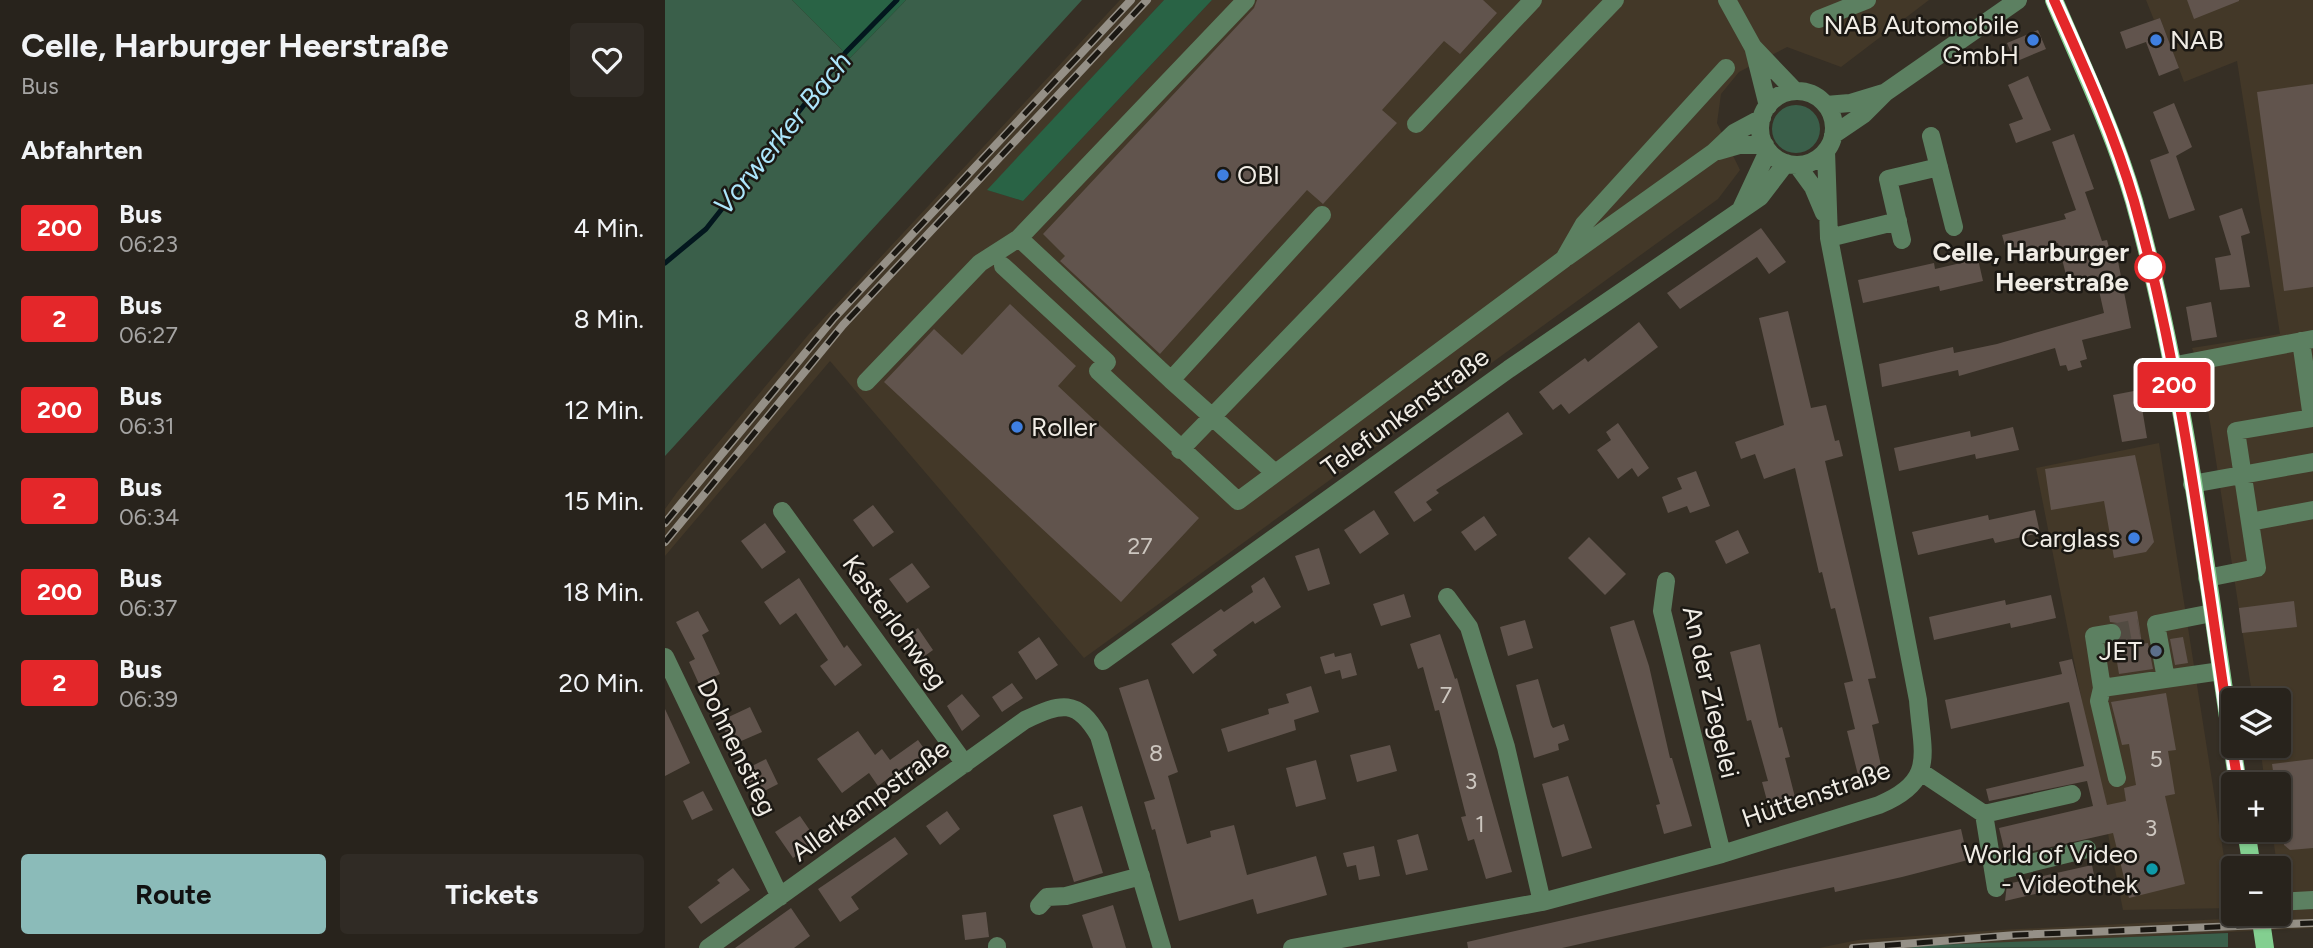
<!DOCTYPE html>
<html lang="de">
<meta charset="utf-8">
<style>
body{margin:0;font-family:Figtree,sans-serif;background:#302b25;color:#f1f3f6;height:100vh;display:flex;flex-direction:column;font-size:26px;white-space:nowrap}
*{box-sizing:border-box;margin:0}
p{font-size:23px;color:#a5a4a3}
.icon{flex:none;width:38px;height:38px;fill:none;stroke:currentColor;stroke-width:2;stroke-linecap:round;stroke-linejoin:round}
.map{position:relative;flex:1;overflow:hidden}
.panel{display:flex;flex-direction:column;background:#28231c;width:665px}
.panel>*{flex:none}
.badge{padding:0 14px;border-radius:5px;font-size:24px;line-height:46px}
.controls{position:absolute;left:1556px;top:688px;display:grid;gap:14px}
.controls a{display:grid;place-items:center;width:70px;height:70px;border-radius:7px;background:#28231c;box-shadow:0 2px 5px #0004,0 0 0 2px #44403b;font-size:35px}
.map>.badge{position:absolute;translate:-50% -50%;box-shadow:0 0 0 4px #fff}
h2{padding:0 21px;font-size:26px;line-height:63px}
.round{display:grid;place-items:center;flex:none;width:74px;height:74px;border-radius:7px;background:#302b25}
.head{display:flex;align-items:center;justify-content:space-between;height:119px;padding:0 21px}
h1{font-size:33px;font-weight:700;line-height:52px}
.primary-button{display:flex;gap:14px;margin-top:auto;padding:14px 21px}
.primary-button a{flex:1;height:80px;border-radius:7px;background:#8bbbb9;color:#111;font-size:28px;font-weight:700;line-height:80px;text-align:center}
.primary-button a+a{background:#302b25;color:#f1f3f6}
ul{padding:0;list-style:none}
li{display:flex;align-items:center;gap:21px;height:91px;padding:0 21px}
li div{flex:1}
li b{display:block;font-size:26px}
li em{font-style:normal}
li .badge{min-width:77px;font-weight:700;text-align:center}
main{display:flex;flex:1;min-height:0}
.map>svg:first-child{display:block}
.built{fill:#433828}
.green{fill:#3a5f4a}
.forest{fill:#296345}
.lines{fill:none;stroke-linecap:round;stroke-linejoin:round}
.stream{stroke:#03171e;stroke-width:5}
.building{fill:#61544d}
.minor-tunnel{stroke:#524b42;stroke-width:18;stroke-dasharray:18 9;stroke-linecap:butt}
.minor{stroke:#5c8061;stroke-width:18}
.major{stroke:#83cf90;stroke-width:18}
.rail-casing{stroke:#959087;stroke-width:8}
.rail{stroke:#1b1813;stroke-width:5;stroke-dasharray:16;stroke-linecap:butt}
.line-casing{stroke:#fff;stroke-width:16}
.line{stroke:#e4272a;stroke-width:10}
.shop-dot{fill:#3f7fe0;stroke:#1b1813;stroke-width:2.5}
.stop-dot{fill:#fff;stroke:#e4272a;stroke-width:3.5}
.service-dot{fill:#5c6f8a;stroke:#1b1813;stroke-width:2.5}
.culture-dot{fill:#0f9aa8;stroke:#1b1813;stroke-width:2.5}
.labels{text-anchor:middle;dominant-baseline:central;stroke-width:5;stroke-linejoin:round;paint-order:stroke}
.number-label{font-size:23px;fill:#ccc6bf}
.poi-label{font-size:26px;fill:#f0ece5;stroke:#1b1813;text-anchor:end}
.stop-label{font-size:26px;font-weight:bold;fill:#f0ece5;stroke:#1b1813;text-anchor:end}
.street-label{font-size:26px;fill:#f0ece5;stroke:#1b1813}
.water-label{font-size:28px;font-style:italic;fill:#ace5fb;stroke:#1b1813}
</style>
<main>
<section class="panel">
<div class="head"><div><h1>Celle, Harburger Heerstraße</h1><p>Bus</p></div><a class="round"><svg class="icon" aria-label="heart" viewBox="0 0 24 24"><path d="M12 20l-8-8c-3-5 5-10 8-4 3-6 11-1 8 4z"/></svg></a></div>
<h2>Abfahrten</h2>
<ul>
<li><span class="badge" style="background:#e4272a;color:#fff">200</span><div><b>Bus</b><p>06:23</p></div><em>4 Min.</em></li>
<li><span class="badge" style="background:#e4272a;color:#fff">2</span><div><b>Bus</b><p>06:27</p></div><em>8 Min.</em></li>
<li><span class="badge" style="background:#e4272a;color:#fff">200</span><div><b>Bus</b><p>06:31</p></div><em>12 Min.</em></li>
<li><span class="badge" style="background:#e4272a;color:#fff">2</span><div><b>Bus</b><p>06:34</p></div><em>15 Min.</em></li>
<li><span class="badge" style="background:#e4272a;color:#fff">200</span><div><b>Bus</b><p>06:37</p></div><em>18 Min.</em></li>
<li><span class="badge" style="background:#e4272a;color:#fff">2</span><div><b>Bus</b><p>06:39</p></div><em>20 Min.</em></li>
</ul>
<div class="primary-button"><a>Route</a><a>Tickets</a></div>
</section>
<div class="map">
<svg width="1648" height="948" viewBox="0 0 1648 948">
<rect width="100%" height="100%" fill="#362f25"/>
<path class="built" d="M 455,0 L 499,0 L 323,190 L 358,201 L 547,0 L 1264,0 L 1176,67 L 1122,47 L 1074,72 L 1056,94 L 1052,123 L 1075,170 L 1053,199 L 419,658 L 165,361 L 0,556 L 0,509 L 13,491 L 144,334 Z
M 1481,0 L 1648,0 L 1648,928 L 1241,948 L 1154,948 L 1193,940 L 1335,930 L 1619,916 L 1607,830 L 1614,830 L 1614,784 L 1600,784 L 1595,746 L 1614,746 L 1614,700 L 1588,700 L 1545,422 L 1536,372 L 1527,348 L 1615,334 L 1572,61 L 1519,82 L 1495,18 L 1489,20 Z
M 1494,443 L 1567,908 L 1458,910 L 1371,468 Z"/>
<path class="green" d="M 0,0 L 127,0 L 185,58 L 241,0 L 417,0 L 0,456 Z
M1107 129a24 24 0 1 1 48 0a24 24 0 1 1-48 0Z
M 1563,933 L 1563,947 L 1241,948 L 1270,945 Z"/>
<path class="forest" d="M 127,0 L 241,0 L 185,58 Z
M 499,0 L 547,0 L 358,201 L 322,190 Z"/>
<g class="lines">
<path class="stream" d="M 0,263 L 41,229 L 181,52 L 232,0"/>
</g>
<path class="building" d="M 592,0 L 818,0 L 832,13 L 795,54 L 779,41 L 717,110 L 732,123 L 658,204 L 642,190 L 495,354 L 395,261 L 400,256 L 378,234 L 589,8 Z
M 1522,0 L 1574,0 L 1574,1 L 1529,19 Z
M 1495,18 L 1514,68 L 1494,76 L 1481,42 L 1461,49 L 1455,32 Z
M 1373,30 L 1381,49 L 1350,62 L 1342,43 Z
M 1363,76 L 1386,130 L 1351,143 L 1344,124 L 1358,119 L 1343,85 Z
M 1648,84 L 1648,287 L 1619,291 L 1592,92 Z
M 1509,103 L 1527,147 L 1511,156 L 1530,210 L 1504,219 L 1485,160 L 1504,153 L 1488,112 Z
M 1409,134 L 1429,189 L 1420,192 L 1437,241 L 1442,240 L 1448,263 L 1453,261 L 1466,328 L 1417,340 L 1422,359 L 1415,361 L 1417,367 L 1403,371 L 1401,365 L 1395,366 L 1390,348 L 1294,376 L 1293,370 L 1217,387 L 1214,364 L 1288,347 L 1289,353 L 1332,344 L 1439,313 L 1433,286 L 1420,289 L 1418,279 L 1403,283 L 1393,243 L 1343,256 L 1337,235 L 1401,219 L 1399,214 L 1411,210 L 1387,142 Z
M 1577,208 L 1585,233 L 1576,236 L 1585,287 L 1555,290 L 1550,258 L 1566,255 L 1554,216 Z
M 1096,228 L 1121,262 L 1104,274 L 1092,257 L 1015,309 L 1002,293 Z
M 1313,259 L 1318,281 L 1275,291 L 1274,286 L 1198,303 L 1193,280 L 1269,263 L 1270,269 Z
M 1546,302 L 1552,337 L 1527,341 L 1521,307 Z
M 345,304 L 411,366 L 393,386 L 534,518 L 456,602 L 219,382 L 269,329 L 297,355 Z
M 1123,311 L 1146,408 L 1161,405 L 1170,441 L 1174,440 L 1178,456 L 1160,461 L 1211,678 L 1203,679 L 1214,723 L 1207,725 L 1217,770 L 1193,775 L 1182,731 L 1190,729 L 1179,683 L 1188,681 L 1170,608 L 1166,609 L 1157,572 L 1154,573 L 1130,468 L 1099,479 L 1090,454 L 1076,459 L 1070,442 L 1119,425 L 1094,318 Z
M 974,322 L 993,347 L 904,414 L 896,404 L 888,410 L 874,392 L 920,358 L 923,362 Z
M 1474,390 L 1482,438 L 1457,442 L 1448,395 Z
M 843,412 L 858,434 L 771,490 L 774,493 L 761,502 L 767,510 L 749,522 L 729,492 Z
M 953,423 L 984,468 L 973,477 L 967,468 L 953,479 L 932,450 L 946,440 L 941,432 Z
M 1348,427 L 1354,450 L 1311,459 L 1310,454 L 1234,471 L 1229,448 L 1305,431 L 1306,437 Z
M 1470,455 L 1489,542 L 1481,552 L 1449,558 L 1439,501 L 1386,510 L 1380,469 Z
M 1031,471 L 1045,506 L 1025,513 L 1022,506 L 1003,513 L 997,497 L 1017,489 L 1012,478 Z
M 208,505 L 229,532 L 208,547 L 188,520 Z
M 709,510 L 724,534 L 695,554 L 679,530 Z
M 1370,510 L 1375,533 L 1330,543 L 1328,538 L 1253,555 L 1247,532 L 1323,515 L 1324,520 Z
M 819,516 L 832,535 L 810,551 L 796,532 Z
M 100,523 L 121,552 L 97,569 L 76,541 Z
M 1073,530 L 1084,553 L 1061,564 L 1050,541 Z
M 924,537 L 961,574 L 940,595 L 903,558 Z
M 654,548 L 665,584 L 643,591 L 630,556 Z
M 247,563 L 265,587 L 242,603 L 224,579 Z
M 599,577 L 616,607 L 590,624 L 588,621 L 548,650 L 552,655 L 528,674 L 506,644 L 556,609 L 559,612 L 588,592 L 586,586 Z
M 134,578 L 179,648 L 182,645 L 197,665 L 170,686 L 155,666 L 163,660 L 131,613 L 115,625 L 99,602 Z
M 739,594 L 746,617 L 716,626 L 708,604 Z
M 1386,595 L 1391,618 L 1346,628 L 1345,623 L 1269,640 L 1264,617 L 1340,600 L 1341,605 Z
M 1629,601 L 1632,627 L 1577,633 L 1574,608 Z
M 33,611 L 44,631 L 37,635 L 55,674 L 34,684 L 24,662 L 30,659 L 11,622 Z
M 1472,611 L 1477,644 L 1483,643 L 1488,669 L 1454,674 L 1449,644 L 1457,638 L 1458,630 L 1452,623 L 1445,622 L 1444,616 Z
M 860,620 L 868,648 L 843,656 L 835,627 Z
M 969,620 L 984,666 L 1005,758 L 1007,758 L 1027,826 L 999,834 L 991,805 L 995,804 L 945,627 Z
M 253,628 L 268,650 L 250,663 L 241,650 L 245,648 L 238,639 Z
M 775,634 L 790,679 L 792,678 L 847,872 L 821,879 L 809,839 L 803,841 L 796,817 L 801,816 L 774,710 L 770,711 L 758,667 L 753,669 L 745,644 Z
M 374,637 L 393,665 L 371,680 L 353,652 Z
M 1518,637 L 1523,663 L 1510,665 L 1505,639 Z
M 1095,644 L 1114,728 L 1117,727 L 1125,757 L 1120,758 L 1131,801 L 1104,808 L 1097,782 L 1103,781 L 1086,720 L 1082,721 L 1065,652 Z
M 669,653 L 670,657 L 686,653 L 692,675 L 677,679 L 675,670 L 660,674 L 655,657 Z
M 1407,659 L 1442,805 L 1461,801 L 1459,788 L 1471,785 L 1464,744 L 1457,745 L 1446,702 L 1501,693 L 1511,750 L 1503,751 L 1510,794 L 1500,796 L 1520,884 L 1464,898 L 1448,833 L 1341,857 L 1334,828 L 1428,806 L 1422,781 L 1324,801 L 1321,789 L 1419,766 L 1404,702 L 1286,729 L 1280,700 L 1397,674 L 1394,662 Z
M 483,679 L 513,772 L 503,776 L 522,844 L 546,837 L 545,831 L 569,825 L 582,875 L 651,856 L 662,895 L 592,914 L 588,899 L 514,921 L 490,829 L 487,830 L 479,802 L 490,799 L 454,688 Z
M 873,679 L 886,725 L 888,728 L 899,724 L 904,740 L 893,744 L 894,750 L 869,758 L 851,685 Z
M 347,683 L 358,698 L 337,712 L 327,697 Z
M 646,686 L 654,712 L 629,720 L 631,730 L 563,752 L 556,729 L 604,714 L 603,709 L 624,703 L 621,694 Z
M 297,694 L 315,716 L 297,731 L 282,706 Z
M 85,707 L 97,732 L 67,745 L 55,721 Z
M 0,709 L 25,763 L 0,776 Z
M 193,731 L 210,755 L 217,749 L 225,760 L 253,740 L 267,760 L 247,774 L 241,765 L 213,786 L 204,773 L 177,793 L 152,759 Z
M 725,745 L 732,771 L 692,782 L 685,755 Z
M 101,759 L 113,784 L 88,797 L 75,772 Z
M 1648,759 L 1648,848 L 1625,850 L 1619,845 L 1614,784 L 1610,784 L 1607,764 Z
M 651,760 L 661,799 L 631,807 L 621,768 Z
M 903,776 L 927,848 L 897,857 L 877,784 Z
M 38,791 L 48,810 L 27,820 L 18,801 Z
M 417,806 L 438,873 L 409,882 L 388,815 Z
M 282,811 L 295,829 L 275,845 L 261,826 Z
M 135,816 L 153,842 L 128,858 L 110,832 Z
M 1296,829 L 1303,860 L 1237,877 L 1170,892 L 1169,887 L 897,948 L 803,948 L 802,942 Z
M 753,834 L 763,870 L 741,875 L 732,840 Z
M 230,837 L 243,854 L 186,897 L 194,909 L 175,922 L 153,889 Z
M 709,846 L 715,876 L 694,880 L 691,865 L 682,867 L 678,853 Z
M 1427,865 L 1430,880 L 1340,901 L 1342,884 Z
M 68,868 L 85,890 L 36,924 L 23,907 L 55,883 L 52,880 Z
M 448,905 L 461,948 L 428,948 L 417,915 Z
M 126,908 L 145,936 L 129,948 L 70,948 Z
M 321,912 L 324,937 L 300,940 L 297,915 Z"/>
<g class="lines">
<path class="minor-tunnel" d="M 1447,633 L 1474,628"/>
<path class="minor" d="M 1062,0 L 1088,47 L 1130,91
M 1154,19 L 1202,0
M 1089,50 L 1103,106
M1095 128a37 37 0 1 1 74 0a37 37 0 1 1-74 0Z
M 1161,105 L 1185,103 L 1218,93
M 751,124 L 868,0
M 1168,135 L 1199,114 L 1221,92 L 1353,0
M 1266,136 L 1289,227
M 1053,151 L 1074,145 L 1100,145
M 1132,165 L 1148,187 L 1159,213
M 1076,209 L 1103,151
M 1164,238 L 1233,221
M 1237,240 L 1223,179 L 1274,167
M 902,257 L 1049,152 L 1069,133 L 1097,118
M 338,266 L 442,362 L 433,371 L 573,501 L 899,259 L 919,224 L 1061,68
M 1506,366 L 1648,339
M 506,380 L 354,238 L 581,0
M 201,382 L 315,263 L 354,238
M 515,450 L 950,0
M 610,473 L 506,380 L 657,215
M 1527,484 L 1648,462
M 117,511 L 300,764
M 1585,522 L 1648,510
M 1542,578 L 1592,568 L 1571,431 L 1647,418 L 1636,341
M 1001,581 L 997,611 L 1057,854
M 782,597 L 804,627 L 841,747 L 877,902
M 1447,633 L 1429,636 L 1437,688 L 1556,671
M 0,657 L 115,897
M 438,661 L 844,369 L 1095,197 L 1121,163
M 1501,679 L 1491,624 L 1547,613
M 1437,688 L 1434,701 L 1452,778
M 1256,772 L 1319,814 L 1331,888
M 1319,814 L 1407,794
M 1329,872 L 1422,849
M 1614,902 L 1648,900
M 374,906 L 382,897 L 401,896 L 476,876
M 43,948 L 360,720 C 396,703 412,698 434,736 L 497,948
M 332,948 L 332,946
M 627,948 L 877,902 L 1057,854 L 1214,805 C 1272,781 1257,754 1253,700 L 1164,238 L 1161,151"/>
<path class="major" d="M 1389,0 C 1417,66 1449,132 1469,201 C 1522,391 1543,590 1573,784
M 1581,830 L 1587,868
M 1595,914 L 1600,948"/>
<g class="rail-casing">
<path id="rail" d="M 0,523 L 169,318 L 466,0
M 0,542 L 178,325 L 482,0
M 1188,948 L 1351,935 L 1648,923"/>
</g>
<use href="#rail" class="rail"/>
</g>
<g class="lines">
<g class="line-casing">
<path id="line" d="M 1389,0 C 1418,65 1449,132 1469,201 C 1522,391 1542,590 1573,784"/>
</g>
<use href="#line" class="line"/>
</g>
<g class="shop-dot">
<circle cx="1368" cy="40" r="7"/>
<circle cx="1491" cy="40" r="7"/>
<circle cx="558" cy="175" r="7"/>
<circle cx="352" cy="427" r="7"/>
<circle cx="1469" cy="538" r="7"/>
</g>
<circle class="stop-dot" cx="1485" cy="267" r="14"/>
<circle class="service-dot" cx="1491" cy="651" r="7"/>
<circle class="culture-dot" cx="1487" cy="869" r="7"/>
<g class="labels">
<g class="number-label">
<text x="475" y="546">27</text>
<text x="781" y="695">7</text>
<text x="491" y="753">8</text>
<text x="1491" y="759">5</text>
<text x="806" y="781">3</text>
<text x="815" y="824">1</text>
<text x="1486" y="828">3</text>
</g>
<g class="poi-label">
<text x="1354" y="25">NAB Automobile<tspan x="1354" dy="30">GmbH</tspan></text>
<text x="1505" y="40" text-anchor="start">NAB</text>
<text x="572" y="175" text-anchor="start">OBI</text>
<text x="366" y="427" text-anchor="start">Roller</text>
<text x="1455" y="538">Carglass</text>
<text x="1477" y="651">JET</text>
<text x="1473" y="854">World of Video<tspan x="1473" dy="30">- Videothek</tspan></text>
</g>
<g class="stop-label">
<text x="1464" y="252">Celle, Harburger<tspan x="1464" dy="30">Heerstraße</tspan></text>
</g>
<g class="street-label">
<text transform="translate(740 412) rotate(-36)">Telefunkenstraße</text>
<text transform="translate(230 622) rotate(54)">Kasterlohweg</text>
<text transform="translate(1046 692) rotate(77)">An der Ziegelei</text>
<text transform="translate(72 747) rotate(64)">Dohnenstieg</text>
<text transform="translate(1151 794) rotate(-19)">Hüttenstraße</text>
<text transform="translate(205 800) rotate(-36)">Allerkampstraße</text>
</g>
<g class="water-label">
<text transform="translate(117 133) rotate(-51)">Vorwerker Bach</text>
</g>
</g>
</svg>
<div class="controls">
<a><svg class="icon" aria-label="layers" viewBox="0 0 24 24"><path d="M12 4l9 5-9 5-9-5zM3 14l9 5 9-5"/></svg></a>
<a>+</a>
<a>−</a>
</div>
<b class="badge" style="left:1509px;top:385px;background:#e4272a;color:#fff">200</b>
</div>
</main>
